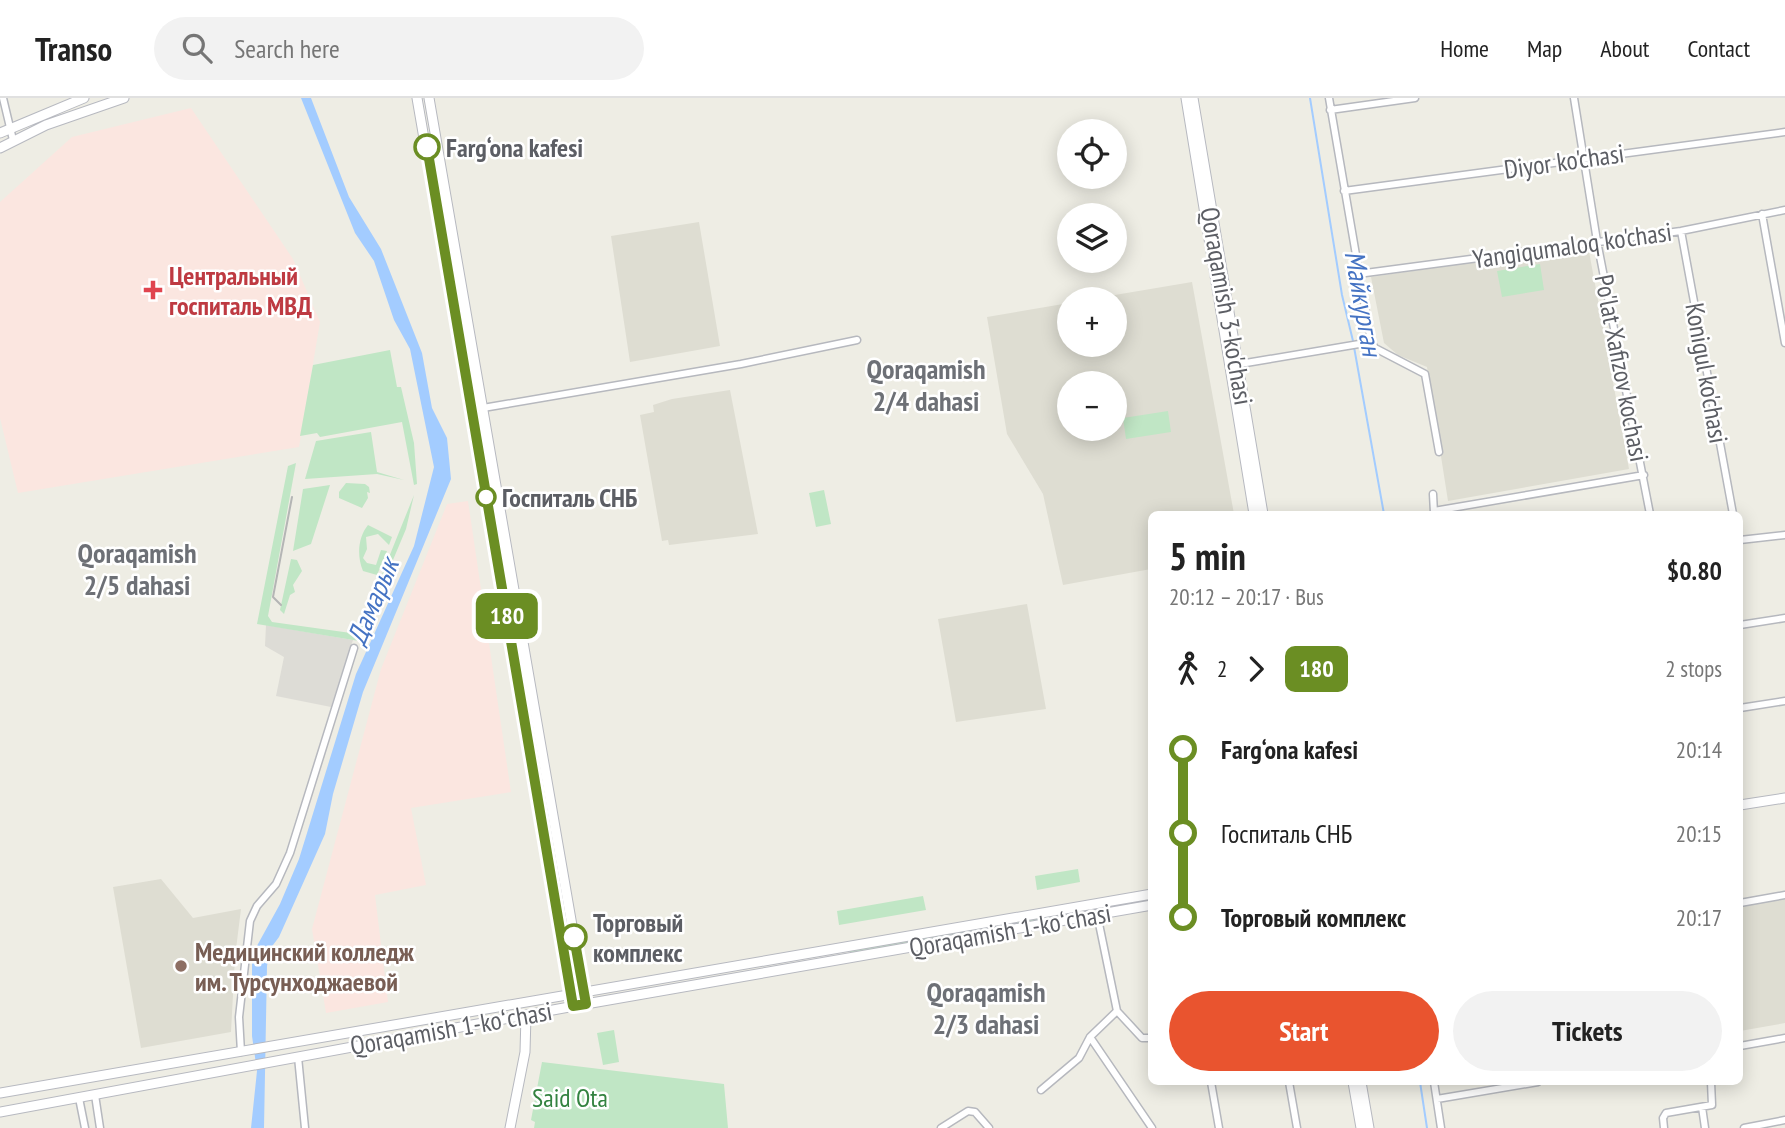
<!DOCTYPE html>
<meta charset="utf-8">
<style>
body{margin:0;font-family:"PT Sans Narrow",sans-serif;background:#f2f2f2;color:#222;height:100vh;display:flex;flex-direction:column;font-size:26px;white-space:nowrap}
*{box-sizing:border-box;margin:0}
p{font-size:23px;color:#767676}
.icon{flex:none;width:38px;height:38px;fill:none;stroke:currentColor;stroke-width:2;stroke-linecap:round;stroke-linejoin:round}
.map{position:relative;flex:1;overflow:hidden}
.drawer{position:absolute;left:1148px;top:413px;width:595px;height:574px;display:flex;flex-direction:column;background:#fff;border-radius:10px;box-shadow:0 4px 18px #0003}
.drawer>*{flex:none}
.badge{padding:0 14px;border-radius:10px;font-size:24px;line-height:46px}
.buttons{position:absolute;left:1057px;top:21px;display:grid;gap:14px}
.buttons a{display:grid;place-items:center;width:70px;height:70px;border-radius:50%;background:#fff;box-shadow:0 4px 18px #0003;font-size:35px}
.map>.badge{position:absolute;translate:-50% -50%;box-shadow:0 0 0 4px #fff}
.legs{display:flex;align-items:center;gap:10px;height:77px;padding:0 21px;font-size:23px}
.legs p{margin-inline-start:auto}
.head{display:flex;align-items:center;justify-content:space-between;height:119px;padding:0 21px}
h1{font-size:38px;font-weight:700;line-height:52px}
.cta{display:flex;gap:14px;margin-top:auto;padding:14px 21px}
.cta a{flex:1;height:80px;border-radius:42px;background:#e9542f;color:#fff;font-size:28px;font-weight:700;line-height:80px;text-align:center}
.cta a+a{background:#f2f2f2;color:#222}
ul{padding:0 21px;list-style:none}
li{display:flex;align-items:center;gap:24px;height:84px;font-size:26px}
li i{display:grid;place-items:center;width:10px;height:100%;margin:0 9px;background:currentColor}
li i::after{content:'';width:18px;height:18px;margin:-9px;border:5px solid;border-radius:50%;background:#fff}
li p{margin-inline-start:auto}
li:first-child i{background:linear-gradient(#0000 50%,currentColor 0)}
li:last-child i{background:linear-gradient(currentColor 50%,#0000 0)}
header{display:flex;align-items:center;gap:42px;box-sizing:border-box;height:98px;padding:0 35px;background:#fff;border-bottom:2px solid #e0e0e0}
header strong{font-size:33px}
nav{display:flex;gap:38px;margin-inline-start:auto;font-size:24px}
.search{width:490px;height:63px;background:#f2f2f2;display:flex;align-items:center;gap:18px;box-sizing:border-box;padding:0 24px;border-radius:38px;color:#767676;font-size:26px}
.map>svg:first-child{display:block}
.industrial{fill:#dddcd6}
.education{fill:#deddd2;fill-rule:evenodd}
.medical{fill:#fbe6e0}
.green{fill:#c0e6c5}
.water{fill:#a3ccff}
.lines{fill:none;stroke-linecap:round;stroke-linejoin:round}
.stream{stroke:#a3ccff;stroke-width:2}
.street-casing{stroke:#b6b8be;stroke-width:9}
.secondary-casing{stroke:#b7b9c0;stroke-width:11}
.street{stroke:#fff;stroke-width:6}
.secondary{stroke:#fff;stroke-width:9}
.tram{stroke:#b4b5b5;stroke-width:2}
.line-1-casing{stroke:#fff;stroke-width:16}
.line-1{stroke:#6b8e23;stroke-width:10}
.stop-1-dot{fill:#fff;stroke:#6b8e23;stroke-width:3.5}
.health-dot{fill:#e0444e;stroke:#fff;stroke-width:2.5}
.education-dot{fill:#8d6e63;stroke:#fff;stroke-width:2.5}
.labels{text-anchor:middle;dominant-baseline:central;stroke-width:5;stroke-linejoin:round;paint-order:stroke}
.stop-label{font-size:26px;font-weight:bold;fill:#5c5e64;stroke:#fff;text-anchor:start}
.street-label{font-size:26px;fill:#5c5e64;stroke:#fff}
.health-label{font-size:26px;font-weight:bold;fill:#be3a42;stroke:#fff;text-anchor:start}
.education-label{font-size:26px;font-weight:bold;fill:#785e54;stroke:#fff;text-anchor:start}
.park-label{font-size:26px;fill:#348341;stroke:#fff}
.water-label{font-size:28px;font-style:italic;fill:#4573c3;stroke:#fff}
.neighbourhood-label{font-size:28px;font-weight:bold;fill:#6d7076;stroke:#fff}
</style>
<header>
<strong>Transo</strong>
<div class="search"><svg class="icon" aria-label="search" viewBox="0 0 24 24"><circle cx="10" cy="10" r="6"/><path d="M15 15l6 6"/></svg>Search here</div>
<nav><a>Home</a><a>Map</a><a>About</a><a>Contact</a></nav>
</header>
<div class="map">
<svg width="1785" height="1030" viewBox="0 0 1785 1030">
<rect width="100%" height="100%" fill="#eeede4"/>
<path class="industrial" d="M 266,527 L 353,542 L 331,609 L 276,598 L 284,559 L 265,548 Z"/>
<path class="education" d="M 699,124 L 720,248 L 630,264 L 611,138 Z
M 1588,148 L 1629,371 L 1448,403 L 1427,269 L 1398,257 L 1384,245 L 1371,179 Z
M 1192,184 L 1234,416 L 1152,416 L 1151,471 L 1063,487 L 1043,396 L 1007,336 L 987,219 L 1069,205 L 1069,247 L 1115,247 L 1115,201 L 1091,201 ZM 1069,285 L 1115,285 L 1115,331 L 1069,331 Z
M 730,292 L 758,436 L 669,447 L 668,442 L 662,443 L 640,317 L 654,314 L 653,307 L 672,301 Z
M 1027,506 L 1046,611 L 956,624 L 938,521 Z
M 161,781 L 193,820 L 241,811 L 235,859 L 231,934 L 141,950 L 113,789 Z
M 1785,799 L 1785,925 L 1740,933 L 1740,807 Z"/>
<path class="medical" d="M 191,10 L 293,161 L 320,224 L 299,349 L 18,395 L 0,320 L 0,104 L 72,39 Z
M 468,403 L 511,694 L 411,710 L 426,787 L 375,797 L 388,904 L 326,915 L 312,831 L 381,571 L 447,406 Z"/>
<path class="green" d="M 1540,166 L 1544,192 L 1502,199 L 1497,173 Z
M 390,252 L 397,289 L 401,289 L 414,345 L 417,386 L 414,387 L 402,324 L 320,339 L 317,335 L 300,338 L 313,267 Z
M 1168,313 L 1171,334 L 1126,341 L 1123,320 Z
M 371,334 L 377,374 L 404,382 L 377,376 L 305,381 L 316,343 Z
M 296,365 L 268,518 L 272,524 L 358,536 L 414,397 L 406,431 L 359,543 L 257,526 L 288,368 Z
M 346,385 L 365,386 L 369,389 L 370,395 L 367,394 L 368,400 L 362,410 L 339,400 L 339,394 Z
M 330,387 L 311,446 L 293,453 L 303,391 Z
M 824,392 L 831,426 L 816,429 L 809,395 Z
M 368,427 L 392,439 L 389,447 L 378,436 L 366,439 L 367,451 L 363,460 L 367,465 L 376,467 L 381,452 L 387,453 L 377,477 L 363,473 C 356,456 359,438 368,427 Z
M 291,461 L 297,462 L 302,473 L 293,487 L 295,494 L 290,497 L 284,516 L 280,512 Z
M 1078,771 L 1080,784 L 1037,792 L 1035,778 Z
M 923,798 L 926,812 L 839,827 L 837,813 Z
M 1151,800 L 1151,803 L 850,856 L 850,853 Z
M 614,932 L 619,964 L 603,967 L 597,935 Z
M 542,964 L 724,986 L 728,1030 L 530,1030 L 534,1030 L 535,1024 L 531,1022 Z"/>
<path class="water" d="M 301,0 L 311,0 L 349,99 L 381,151 L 422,255 L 432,310 L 447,340 L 451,381 L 363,594 L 333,696 L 325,736 L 279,839 L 270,851 L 267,868 L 264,1030 L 251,1030 L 257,973 L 252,938 L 252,857 L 280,806 L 299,761 L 356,576 L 414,448 L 434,369 L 410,251 L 394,222 L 374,163 L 355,135 Z"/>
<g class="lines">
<path class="stream" d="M 1310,0 L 1342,197 L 1353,243
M 1354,249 L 1384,416
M 1420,984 L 1427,1030"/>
<g class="street-casing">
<path id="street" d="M 3,0 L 13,42
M 1329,0 L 1371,244
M 1574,0 L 1597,143 L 1650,416
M 1330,12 L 1415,0
M 1344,93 L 1785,34
M 1762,116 L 1785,245
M 1681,133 L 1733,416
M 1358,176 L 1681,133 L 1785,112
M 1371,244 L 1375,250 L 1425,276 L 1439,354
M 1234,267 L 1371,244
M 483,310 L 741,266 L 857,242
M 1433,396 L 1434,415
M 1434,413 L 1644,377
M 1740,442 L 1785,437
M 1740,527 L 1785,520
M 1740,610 L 1785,603
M 1740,805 L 1785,797
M 1097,816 L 1117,913
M 1117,913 L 1142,940 L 1152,940
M 1090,939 L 1152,1030
M 1740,948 L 1785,940
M 241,954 L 239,919 L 250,823 L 257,808 L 276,786 L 290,755 L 354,550
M 298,959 L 305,1030
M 1211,984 L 1219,1030
M 1289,984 L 1297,1030
M 1434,984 L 1441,1030
M 1041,992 L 1079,960 L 1090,939 L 1117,913
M 95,997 L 100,1030
M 79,1000 L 85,1030
M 1437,1001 L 1538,984
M 1702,1009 L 1705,1030
M 941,1030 L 968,1013 L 975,1014 L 989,1030
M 1664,1030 L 1663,1020 L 1666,1015 L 1712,1007 L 1711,984
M 1744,1030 L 1785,1022"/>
</g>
<g class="secondary-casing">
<path id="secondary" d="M 417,0 L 572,898
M 429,0 L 584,897
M 1186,0 L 1254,416
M 1193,0 L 1263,416
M 0,35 L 84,0
M 0,50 L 46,27 L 124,0
M 1740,707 L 1785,700
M 1353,984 L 1361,1030
M 1361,984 L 1369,1030
M 0,995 L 1152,796
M 0,1014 L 580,907 L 1152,807
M 510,1030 L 525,954 L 526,917"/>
</g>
<use href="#street" class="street"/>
<use href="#secondary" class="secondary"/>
<path class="tram" d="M 281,507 L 273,499 L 292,399"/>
</g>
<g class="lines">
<g class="line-1-casing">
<path id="line-1" d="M 427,49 L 573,908 L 586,906 L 574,839"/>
</g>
<use href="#line-1" class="line-1"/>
</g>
<g class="stop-1-dot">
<circle cx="427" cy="49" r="12"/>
<circle cx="486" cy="399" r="9"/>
<circle cx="574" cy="839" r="12"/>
</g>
<path class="health-dot" d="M149.5 181.5h7v7h7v7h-7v7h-7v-7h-7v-7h7z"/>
<circle class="education-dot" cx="181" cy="868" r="7"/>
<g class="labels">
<g class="stop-label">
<text x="446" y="49">Farg‘ona kafesi</text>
<text x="502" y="399">Госпиталь СНБ</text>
<text x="593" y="824">Торговый<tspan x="593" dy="30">комплекс</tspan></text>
</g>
<g class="street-label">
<text transform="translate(1564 63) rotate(-8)">Diyor ko'chasi</text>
<text transform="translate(1572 147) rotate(-8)">Yangiqumaloq ko'chasi</text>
<text transform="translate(1227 208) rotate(80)">Qoraqamish 3-ko'chasi</text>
<text transform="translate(1622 270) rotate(79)">Po'lat Xafizov kochasi</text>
<text transform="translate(1707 275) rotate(80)">Konigul ko'chasi</text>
<text transform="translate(1010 832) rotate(-10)">Qoraqamish 1-koʻchasi</text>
<text transform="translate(451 930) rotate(-10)">Qoraqamish 1-koʻchasi</text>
</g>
<g class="health-label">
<text x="169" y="177">Центральный<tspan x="169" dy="30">госпиталь МВД</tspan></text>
</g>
<g class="education-label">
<text x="195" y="853">Медицинский колледж<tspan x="195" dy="30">им. Турсунходжаевой</tspan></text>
</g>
<g class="park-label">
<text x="570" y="999">Said Ota</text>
</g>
<g class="water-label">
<text transform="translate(1364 205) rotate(80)">Майкурган</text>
<text transform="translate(372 503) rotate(-67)">Дамарык</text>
</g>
<g class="neighbourhood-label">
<text x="926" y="270">Qoraqamish<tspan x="926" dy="32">2/4 dahasi</tspan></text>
<text x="137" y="454">Qoraqamish<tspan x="137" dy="32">2/5 dahasi</tspan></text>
<text x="986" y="893">Qoraqamish<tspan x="986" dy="32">2/3 dahasi</tspan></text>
</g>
</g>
</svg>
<div class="buttons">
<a><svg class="icon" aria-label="locate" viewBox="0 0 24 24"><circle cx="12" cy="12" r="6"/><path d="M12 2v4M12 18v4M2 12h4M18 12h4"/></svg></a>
<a><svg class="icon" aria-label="layers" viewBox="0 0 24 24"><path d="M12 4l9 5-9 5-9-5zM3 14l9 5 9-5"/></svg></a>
<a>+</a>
<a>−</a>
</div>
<b class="badge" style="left:507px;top:518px;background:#6b8e23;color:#fff">180</b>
<section class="drawer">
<div class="head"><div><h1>5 min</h1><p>20:12 – 20:17 · Bus</p></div><b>$0.80</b></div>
<div class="legs"><svg class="icon" aria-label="walk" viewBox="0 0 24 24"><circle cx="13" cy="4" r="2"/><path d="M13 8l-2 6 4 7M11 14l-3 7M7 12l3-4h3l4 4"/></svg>2<svg class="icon" aria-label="forward" viewBox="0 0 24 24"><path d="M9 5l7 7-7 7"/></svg><b class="badge" style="background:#6b8e23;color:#fff">180</b><p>2 stops</p></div>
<ul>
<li><i style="color:#6b8e23"></i><b>Farg‘ona kafesi</b><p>20:14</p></li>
<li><i style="color:#6b8e23"></i><span>Госпиталь СНБ</span><p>20:15</p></li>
<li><i style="color:#6b8e23"></i><b>Торговый комплекс</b><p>20:17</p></li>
</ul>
<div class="cta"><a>Start</a><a>Tickets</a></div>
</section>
</div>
